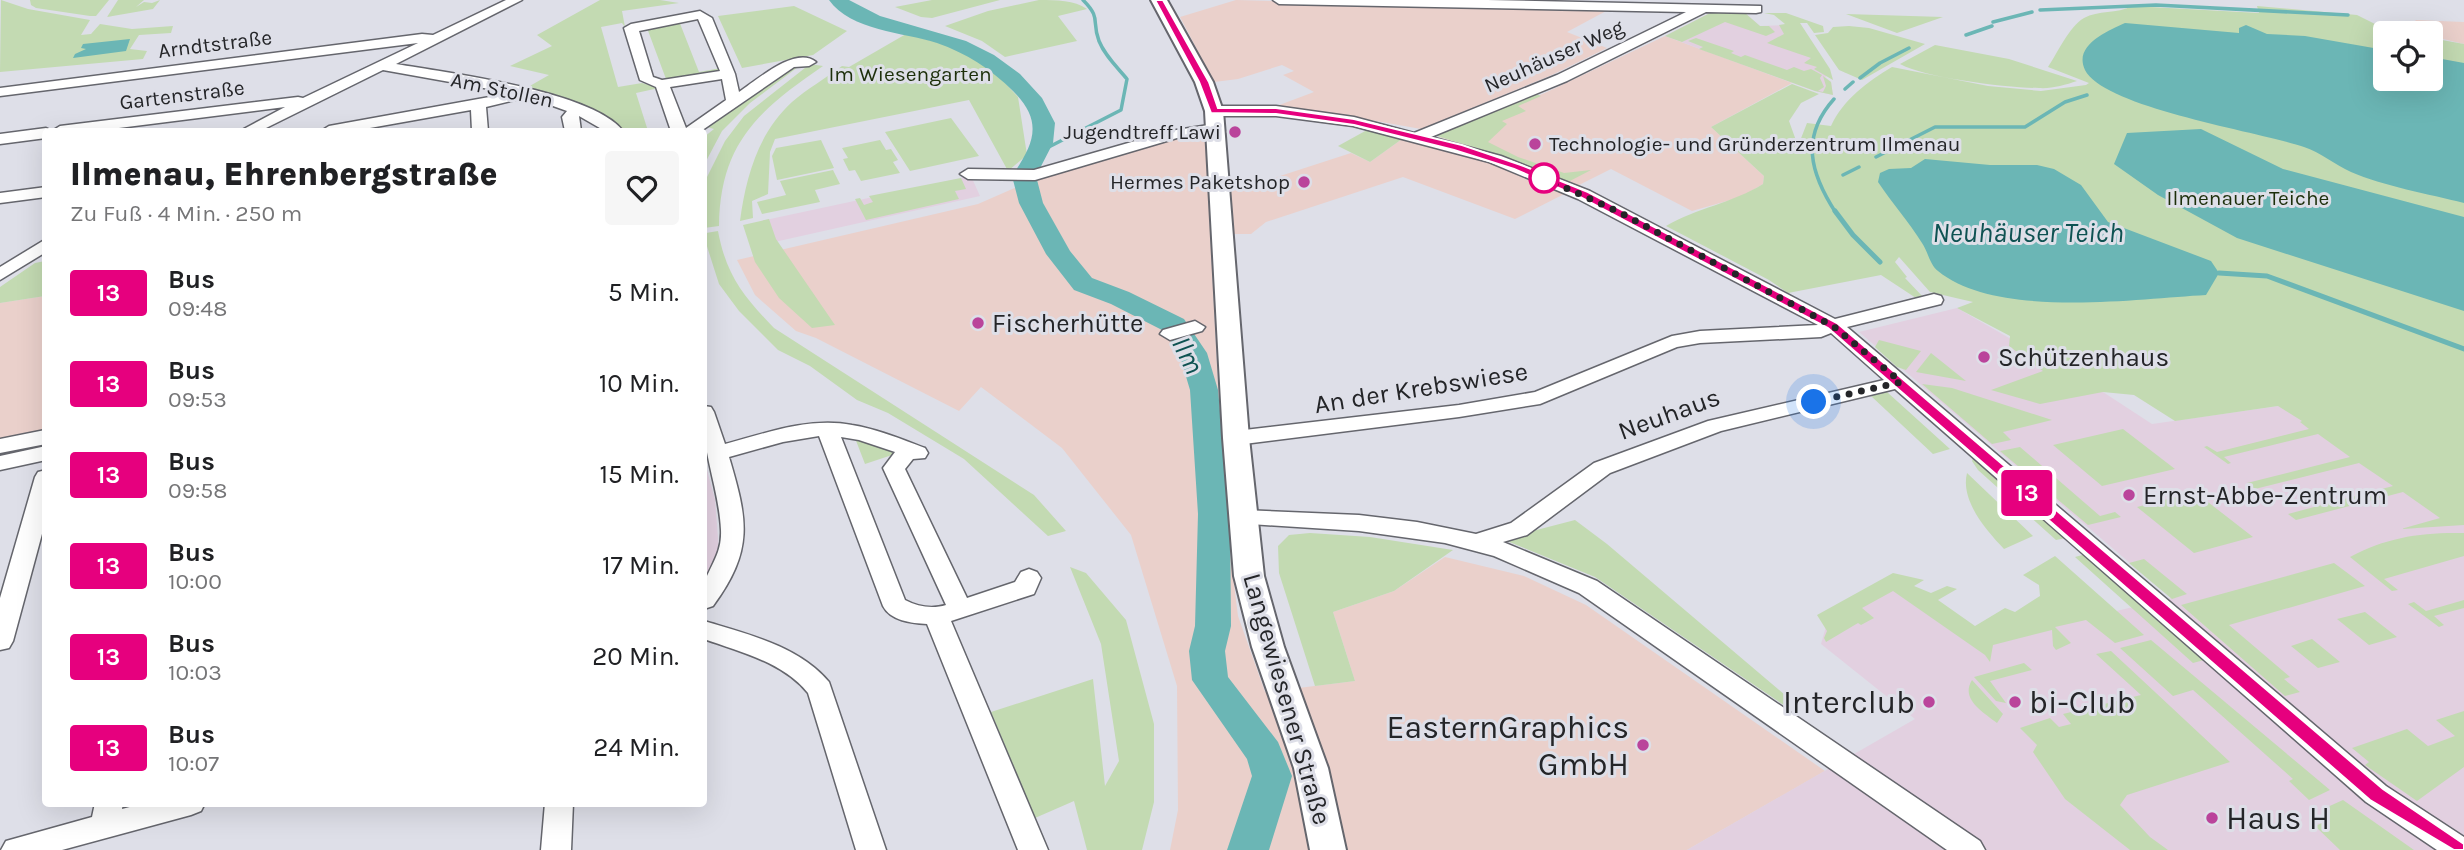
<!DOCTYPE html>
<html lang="de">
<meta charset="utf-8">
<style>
body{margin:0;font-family:Karla,sans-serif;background:#f6f6f6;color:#202124;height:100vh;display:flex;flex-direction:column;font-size:26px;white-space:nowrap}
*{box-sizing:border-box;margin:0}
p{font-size:23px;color:#757577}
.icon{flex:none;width:38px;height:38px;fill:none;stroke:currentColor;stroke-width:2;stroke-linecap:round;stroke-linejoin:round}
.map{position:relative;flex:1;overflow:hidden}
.side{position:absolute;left:42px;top:128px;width:665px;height:679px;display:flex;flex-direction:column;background:#fff;border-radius:7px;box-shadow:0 7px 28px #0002}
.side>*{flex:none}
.badge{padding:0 14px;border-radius:5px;font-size:24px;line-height:46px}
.controls{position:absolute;left:2373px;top:21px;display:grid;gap:14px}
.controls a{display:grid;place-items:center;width:70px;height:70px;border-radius:7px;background:#fff;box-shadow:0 7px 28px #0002;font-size:35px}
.you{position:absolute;width:35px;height:35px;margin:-18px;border:5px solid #fff;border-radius:50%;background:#1a73e8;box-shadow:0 0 0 10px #1a73e833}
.map>.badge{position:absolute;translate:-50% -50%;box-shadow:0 0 0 4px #fff}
.round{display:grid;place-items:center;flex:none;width:74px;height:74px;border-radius:7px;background:#f6f6f6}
.head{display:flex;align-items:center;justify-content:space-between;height:119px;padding:0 28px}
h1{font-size:33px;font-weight:800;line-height:52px}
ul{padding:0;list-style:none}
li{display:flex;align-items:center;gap:21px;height:91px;padding:0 28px}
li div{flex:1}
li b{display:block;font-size:26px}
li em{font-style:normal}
li .badge{min-width:77px;font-weight:700;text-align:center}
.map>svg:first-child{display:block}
.commercial{fill:#ead0cb}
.education{fill:#e2d0e0}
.green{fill:#c3dab2}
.water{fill:#6bb6b5}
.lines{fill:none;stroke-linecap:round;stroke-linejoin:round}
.stream-far1{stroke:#6bb6b5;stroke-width:3.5}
.stream{stroke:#6bb6b5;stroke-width:5}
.river{fill:#6bb6b5;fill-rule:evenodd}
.minor-casing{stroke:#65666d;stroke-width:3}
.major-casing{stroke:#65666d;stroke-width:4}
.minor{fill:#fff;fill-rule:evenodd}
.major{fill:#fff;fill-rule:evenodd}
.line{fill:#e6007e;stroke:#fff;stroke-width:2}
.walk{stroke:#242528;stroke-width:7;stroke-dasharray:0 12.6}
.poi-dot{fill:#ba449b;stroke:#dedfe8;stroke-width:2.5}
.stop-dot{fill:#fff;stroke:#e6007e;stroke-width:3.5}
.labels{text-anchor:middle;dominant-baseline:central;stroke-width:6;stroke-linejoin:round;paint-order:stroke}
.far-street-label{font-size:21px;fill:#242528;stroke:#dedfe8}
.far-park-label{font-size:21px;fill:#1d2f0b;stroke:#dedfe8}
.far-poi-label{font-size:21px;fill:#242528;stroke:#dedfe8;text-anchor:end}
.poi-label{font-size:26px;fill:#242528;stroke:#dedfe8;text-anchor:start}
.street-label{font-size:26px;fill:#242528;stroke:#dedfe8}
.water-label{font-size:28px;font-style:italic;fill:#0e5252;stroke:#dedfe8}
.near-poi-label{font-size:32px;fill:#242528;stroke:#dedfe8;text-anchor:end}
</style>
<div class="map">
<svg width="2464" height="850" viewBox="0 0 2464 850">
<rect width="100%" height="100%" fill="#dedfe8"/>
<path class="commercial" d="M 1236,0 L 1608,10 L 1567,32 L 1607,48 L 1552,75 L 1421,129 L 1342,115 L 1274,107 L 1314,92 L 1283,75 L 1294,71 L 1282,65 L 1238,79 L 1214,82 L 1180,17 Z
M 2415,20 L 2464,22 L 2464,44 L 2431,36 Z
M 1665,36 L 1792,83 L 1711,127 L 1764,176 L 1763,184 L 1741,197 L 1692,211 L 1611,169 L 1577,186 L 1505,158 L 1439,137 L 1547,92 Z
M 1205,131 L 1224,505 L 1238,616 L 1265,692 L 1355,681 L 1333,612 L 1394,591 L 1445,557 L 1524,576 L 1586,605 L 1825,771 L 1687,850 L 1170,850 L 1178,810 L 1177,686 L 1131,535 L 1062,448 L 981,387 L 959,411 L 816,338 L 796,331 L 755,295 L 737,260 L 978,204 L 1035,179 Z
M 1402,139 L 1469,155 L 1570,191 L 1515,219 L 1403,177 L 1266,222 L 1251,234 L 1232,234 L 1227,193 L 1351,153 L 1370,162 Z
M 45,296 L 45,449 L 0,460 L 0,303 Z"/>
<path class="education" d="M 1712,12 L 1745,13 L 1760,26 L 1786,25 L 1827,76 L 1825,77 L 1831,82 L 1833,95 L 1815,91 L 1665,36 Z
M 971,176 L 980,196 L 770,243 L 761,221 Z
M 1957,308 L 2103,392 L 2152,424 L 2279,406 L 2464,452 L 2464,850 L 1687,850 L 1915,719 L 1821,644 L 1827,623 L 1892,587 L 1973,645 L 2171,598 L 1859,332 Z
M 707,470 L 715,500 L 719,550 L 704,583 L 704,471 Z"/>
<path class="green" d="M 1,0 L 28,9 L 90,20 L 81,35 L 91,34 L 100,24 L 132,29 L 173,26 L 171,33 L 139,35 L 130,49 L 147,51 L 143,59 L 0,72 Z
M 30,0 L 109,0 L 96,16 L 90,16 L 36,8 L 31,5 Z
M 118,0 L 144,0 L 136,7 L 144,2 L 152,3 L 160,0 L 153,9 L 107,17 Z
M 600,0 L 660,0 L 679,3 L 622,11 L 625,27 L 622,23 L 601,27 L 618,87 L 642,83 L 659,88 L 636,93 L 648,131 L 622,131 C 595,107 562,96 528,87 L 549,75 L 510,66 L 552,46 L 537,35 Z
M 932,0 L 1000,0 L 932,18 L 921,17 L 895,7 Z
M 1039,0 C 1057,0 1074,0 1087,9 L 1058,16 L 1077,41 L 1005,57 L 982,41 L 945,26 L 988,11 Z
M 794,6 L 847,31 L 813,55 L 742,68 L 718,16 Z
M 2132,6 L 2259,13 L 2257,6 L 2357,15 L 2387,30 L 2406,33 L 2385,33 L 2385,79 L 2431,79 L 2431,38 L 2464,44 L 2464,525 L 2401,529 L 2440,518 L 2403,492 L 2296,520 L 2288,514 L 2393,486 L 2359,463 L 2255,489 L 2247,483 L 2350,457 L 2318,434 L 2224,457 L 2231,463 L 2228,464 L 2204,447 L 2207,446 L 2217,452 L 2309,429 L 2300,422 L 2302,421 L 2278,406 L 2175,421 L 2134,395 L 2103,392 L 2040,404 L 1991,390 L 2043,371 L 2009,346 L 2010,336 L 1957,308 L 1973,302 L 1930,292 L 1899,257 L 1895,262 L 1907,277 L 1905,278 L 1924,298 L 1919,300 L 1881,275 L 1788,293 L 1769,280 L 1666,226 C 1697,208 1732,203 1763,184 L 1764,176 L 1711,127 L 1792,84 L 1819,94 L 1801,103 L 1789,121 L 1798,146 L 1807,123 L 1831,126 C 1843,100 1868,81 1892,67 L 1988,86 L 2041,91 L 2086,85 L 2089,83 L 2048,67 C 2058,52 2069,27 2084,18 C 2098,10 2117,14 2132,6 Z
M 1712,12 L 1745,13 L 1760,26 L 1769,26 L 1775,32 L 1766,36 L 1725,22 L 1682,42 L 1665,36 Z
M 1764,13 L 1786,13 L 1823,26 L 1824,32 L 1814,33 L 1807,23 L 1800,23 L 1830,69 L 1833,80 L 1814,69 L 1817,67 L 1804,63 L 1811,58 L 1767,43 L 1784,34 L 1779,25 L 1785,24 L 1774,15 Z
M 1846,14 L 1943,17 L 1897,33 Z
M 679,21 L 699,72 L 721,68 L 722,73 L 671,81 L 666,79 L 647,28 Z
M 1849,26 L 1869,28 L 1925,44 L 1862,80 L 1839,70 L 1815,35 L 1828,33 L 1833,27 Z
M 906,34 L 966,50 L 995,72 L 1018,97 L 1027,155 L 1008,171 L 969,100 L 775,139 L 770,152 L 768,194 L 752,201 L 753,218 L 740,221 C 746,177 758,133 792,102 C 807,89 826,78 842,66 L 849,67 Z
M 1696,38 L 1734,51 L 1731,53 L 1741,57 L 1745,55 L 1787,70 L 1794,67 L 1804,71 L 1811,69 L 1822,75 L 1820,78 L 1824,87 L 1818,91 L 1823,92 L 1826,86 L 1823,76 L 1831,82 L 1833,95 L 1815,91 L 1699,49 L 1703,47 L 1688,41 Z
M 1935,45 L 2009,59 L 2077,81 C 2065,85 2051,89 2039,88 C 2009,88 1925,78 1900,64 Z
M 802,64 L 750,103 L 722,131 L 704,165 L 704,137 L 714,129 L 707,127 L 791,65 Z
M 810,64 L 823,66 C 759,110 720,143 719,226 L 704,228 L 704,183 L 725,141 L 744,116 Z
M 1530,91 L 1541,96 L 1518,106 L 1526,111 L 1502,121 L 1507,124 L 1488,142 L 1518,157 L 1564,173 L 1591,170 L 1568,182 L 1508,158 L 1437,136 L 1438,132 Z
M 951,118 L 979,156 L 910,171 L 885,132 Z
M 1367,130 L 1402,139 L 1370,162 L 1338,146 Z
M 821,140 L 834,168 L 777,180 L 772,156 L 776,148 Z
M 880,140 L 886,150 L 891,149 L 898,160 L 893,162 L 900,173 L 861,181 L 855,170 L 849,171 L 843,159 L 848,158 L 842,148 Z
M 833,170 L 840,184 L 815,190 L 820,202 L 762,214 L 757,202 L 786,195 L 780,181 Z
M 961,178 L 966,189 L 955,191 L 959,199 L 866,220 L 855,199 L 860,198 L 864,205 L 873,202 L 869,196 Z
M 769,219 L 776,239 L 835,325 L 812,328 L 779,298 L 755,262 L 743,225 Z
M 718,231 C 726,275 744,297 774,328 L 1034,495 L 1066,531 L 1048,536 L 964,459 L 888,413 L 857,400 L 810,366 L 778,350 L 739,311 L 719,284 L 704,237 L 706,233 Z
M 45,261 L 45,296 L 0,303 L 0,287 L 35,263 Z
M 1879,340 L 1921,351 L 1906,370 L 1897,367 L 1875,347 Z
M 1931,353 L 1966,381 L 1916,372 Z
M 1922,384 L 1952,388 L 2052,420 L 2003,432 L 2011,440 L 1992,444 Z
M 1887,392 L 1950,449 L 1933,454 L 1871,396 Z
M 2123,429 L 2175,469 L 2102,486 L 2053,445 Z
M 855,438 L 898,453 L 865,464 Z
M 2020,447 L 2100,516 L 2115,512 L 2121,517 L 2088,525 L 2000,451 Z
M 1974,456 L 2066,538 L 2056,540 L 1978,470 L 1972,461 Z
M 1967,473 L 2033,536 L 2004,549 C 1987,531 1960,501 1967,473 Z
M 2195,492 L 2253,537 L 2194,553 L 2137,507 Z
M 1575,520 L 1607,544 L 1791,700 L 1785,706 L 1595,577 L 1502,539 Z
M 1310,533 L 1370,537 L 1453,550 L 1394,591 L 1333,612 L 1355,681 L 1315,686 L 1279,573 L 1278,546 L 1289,535 Z
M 2464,533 L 2464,556 L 2384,579 L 2398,590 L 2392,591 L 2350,557 C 2387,537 2422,532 2464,533 Z
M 2086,554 L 2204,660 L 2193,663 L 2075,557 Z
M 2055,556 L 2144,635 L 2115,643 L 2086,620 L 2055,627 L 2071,643 L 2056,650 L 2053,646 L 2052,630 L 1993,645 L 1990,662 L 1985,655 L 1893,591 L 1862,608 L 1874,618 L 1861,625 L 1858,623 L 1826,642 L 1824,638 L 1827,631 L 1817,615 L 1893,573 L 1924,580 L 1914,586 L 1931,593 L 1947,586 L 1957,589 L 1938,600 L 1975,626 L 2005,608 L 2015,612 L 2040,596 L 2039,585 L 2023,575 Z
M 2144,559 L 2187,594 L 2172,599 L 2129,563 Z
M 2334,563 L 2365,586 L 2229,625 L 2290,677 L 2284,679 L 2300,692 L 2285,696 L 2181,605 Z
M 1070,567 L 1086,573 L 1126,620 L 1154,724 L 1154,802 L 1142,850 L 1087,850 L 1074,801 L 1035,818 L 991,712 L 1093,679 L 1105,786 L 1119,761 L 1101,644 Z
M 2464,600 L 2464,608 L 2434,616 L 2444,625 L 2439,627 L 2408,604 L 2414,602 L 2426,611 Z
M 2365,612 L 2397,637 L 2369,645 L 2337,619 Z
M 2312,639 L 2340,662 L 2318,668 L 2291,646 Z
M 2151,640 L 2330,790 L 2309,800 L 2289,781 L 2293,779 L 2193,690 L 2173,696 L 2120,648 Z
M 2111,651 L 2230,762 L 2127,795 L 2120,805 L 2150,837 L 2168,850 L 2130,850 L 2065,799 L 2033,752 L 2037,745 L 2020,728 L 2050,718 L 2059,727 L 2071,724 L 2063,714 L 2141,695 L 2096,654 Z
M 2024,663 L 2032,670 L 1990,681 L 2006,703 L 1996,701 L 1974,677 Z
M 1972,680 L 2003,714 L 1997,723 C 1983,712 1960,699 1972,680 Z
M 2464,711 L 2464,767 L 2417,801 L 2365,765 L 2369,762 L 2352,748 L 2407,729 L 2428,746 L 2455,736 L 2436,720 Z
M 2343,800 L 2414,850 L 2340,850 L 2315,826 L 2322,823 L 2316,817 L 2327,813 L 2323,809 Z"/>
<path class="water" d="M 2125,23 L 2239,33 L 2239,28 L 2246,25 L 2267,34 L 2305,36 L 2385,50 L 2385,79 L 2431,79 L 2431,57 L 2464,63 L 2464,203 C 2429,194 2383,186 2351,172 C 2335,165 2320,152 2304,147 C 2261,132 2104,108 2085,70 C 2073,45 2108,31 2125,23 Z
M 130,39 L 126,51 L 73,58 L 75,54 L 86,49 L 81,48 L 83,44 Z
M 2201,129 L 2283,169 L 2464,217 L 2464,311 L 2237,238 L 2158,195 L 2114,164 L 2127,133 Z
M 1925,159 L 1990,165 L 2037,165 L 2054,169 L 2081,185 L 2108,222 L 2211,261 L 2219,273 L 2206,295 C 2134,299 1997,319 1938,271 C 1930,265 1928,252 1922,243 C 1909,222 1892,203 1878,182 L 1880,173 L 1889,169 L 1911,168 Z"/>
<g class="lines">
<path class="stream-far1" d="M 2040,10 L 2156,5 L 2348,15
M 1993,22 L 2032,12
M 1966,35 L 1992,26
M 1860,78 L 1880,63 L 1909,48
M 1845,89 L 1853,82
M 1834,99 C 1800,137 1810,173 1836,213
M 1041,151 L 1121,110 L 1127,79 C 1117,67 1105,56 1099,41 C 1091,20 1102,19 1083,0
M 1876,157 L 1935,127 L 2025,127 L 2065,102 L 2087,95
M 1843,175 L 1859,167"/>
<path class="stream" d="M 1835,211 L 1853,235 L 1880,262
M 2219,273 L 2267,276 L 2464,349"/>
<path class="river" d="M 829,0 L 849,0 L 880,16 L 966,41 L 994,55 L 1020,74 L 1042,98 L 1055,123 L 1053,143 L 1036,176 L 1043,203 L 1070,251 L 1092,278 L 1129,292 L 1184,319 L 1207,353 L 1218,390 L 1230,514 L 1231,626 L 1225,651 L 1228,677 L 1278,742 L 1292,776 L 1269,850 L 1227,850 L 1252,776 L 1247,759 L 1192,680 L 1189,651 L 1195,626 L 1198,514 L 1190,390 L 1179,353 L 1164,331 L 1111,304 L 1074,290 L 1046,254 L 1019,203 L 1012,176 C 1034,144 1044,122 1013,91 C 991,69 966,53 937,43 C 903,32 851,31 829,0 Z"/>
<g class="minor-casing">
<path id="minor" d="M 506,0 L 522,0 L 396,64 C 448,73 593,91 623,131 L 605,131 L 579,116 L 581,131 L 565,131 L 562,117 L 567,111 L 528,97 L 486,107 L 488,131 L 472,131 L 471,110 L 353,131 L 321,131 L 329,126 L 512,93 L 383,70 L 260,131 L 240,131 L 285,107 L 95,131 L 46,131 L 46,138 L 0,144 L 0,134 L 46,128 L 52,131 L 60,126 L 298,97 L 303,98 L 418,43 L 0,96 L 0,88 L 422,34 L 433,35 Z
M 1273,0 L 1487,0 L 1761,6 L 1761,12 L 1756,13 L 1706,12 L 1567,81 L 1431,137 L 1501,156 L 1590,191 L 1835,319 L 1934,294 L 1941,296 L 1943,300 L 1941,304 L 1847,327 L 2386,786 L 2464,837 L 2464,850 L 2437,850 L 2366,802 L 1895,389 L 1721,431 L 1610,473 L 1527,535 L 1503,542 L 1597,581 L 1980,841 L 1985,850 L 1947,850 L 1579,593 L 1494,556 L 1445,543 L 1359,531 L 1235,523 L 1232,518 L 1235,513 L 1243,510 L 1359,515 L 1417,522 L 1476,534 L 1511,523 L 1594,463 L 1708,421 L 1884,380 L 1831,333 L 1821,337 L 1700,343 L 1677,347 L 1540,404 L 1459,417 L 1236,445 L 1228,443 L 1225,438 L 1228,433 L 1236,431 L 1459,405 L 1535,392 L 1672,336 L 1700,331 L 1818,325 L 1578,199 L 1489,162 L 1353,126 L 1276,116 L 1214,116 L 1206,111 L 1214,106 L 1276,106 L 1354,117 L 1414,133 L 1557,75 L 1686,12 L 1279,4 Z
M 700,11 L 712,18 L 735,74 L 739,92 C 757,80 796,45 816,62 L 809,66 L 794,67 L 701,131 L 671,131 L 656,87 L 640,80 L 624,28 L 631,24 ZM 698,19 L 720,71 L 662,80 L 653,77 L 639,31 ZM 722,79 L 726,100 L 686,128 L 670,87 Z
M 1215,124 L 1220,126 L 1223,129 L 1220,132 L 1177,138 L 1035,180 L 968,179 L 960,174 L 968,169 L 1034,170 L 1170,131 Z
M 46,187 L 46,197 L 0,203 L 0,193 Z
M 46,239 L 46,252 L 0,280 L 0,267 Z
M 1195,321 L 1205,327 L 1202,331 L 1170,340 L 1160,334 L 1163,330 Z
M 704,406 L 711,407 L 714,412 L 725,444 C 766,433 809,417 852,425 C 877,429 901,439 925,448 L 928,453 L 925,458 L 913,459 L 905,469 L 967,598 L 1015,582 L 1021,572 L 1029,569 L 1037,572 L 1041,578 L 1034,594 L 951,621 L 1048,850 L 1018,850 L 927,624 C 911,623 891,621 883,606 L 819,436 L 783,442 L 729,457 C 748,521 754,550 713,606 L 704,609 C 704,601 701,589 705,581 C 712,563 722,552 721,530 C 719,487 700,449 704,406 ZM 841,437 L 859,440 L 895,452 L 883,468 L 946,605 C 933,609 918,607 905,600 Z
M 45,430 L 46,444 L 0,453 L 0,439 Z
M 46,446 L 46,460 L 0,470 L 0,456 Z
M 46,470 L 46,519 L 13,641 L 9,648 L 0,650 L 0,598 L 35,477 L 38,472 Z
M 704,621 C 747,634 799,646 829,682 L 886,850 L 856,850 L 808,693 C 783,662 740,652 704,639 Z
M 95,803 L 123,803 L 122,809 L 145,803 L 205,803 L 201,811 L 191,815 L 62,850 L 1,850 L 6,841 L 92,817 Z
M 545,803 L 573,803 L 571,850 L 541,850 Z"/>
</g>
<g class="major-casing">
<path id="major" d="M 1151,0 L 1167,0 L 1213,82 L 1223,111 L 1249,438 L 1264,576 L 1284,647 L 1328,768 L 1346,850 L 1310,850 L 1294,768 L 1252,647 L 1234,576 L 1223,438 L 1205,111 L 1195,82 Z"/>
</g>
<use href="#minor" class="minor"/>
<use href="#major" class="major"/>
</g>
<path class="line" d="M 1155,0 L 1163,0 L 1209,82 L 1218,108 L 1276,108 L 1354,119 L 1462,145 L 1521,165 L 1588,192 L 1837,323 L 2383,789 L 2464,844 L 2464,850 L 2454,850 L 2370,800 L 1828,328 L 1580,197 L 1514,169 L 1454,150 L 1354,125 L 1276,114 L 1211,113 L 1199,82 Z"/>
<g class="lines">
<path class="walk" d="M 1544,178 L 1619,212 L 1833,326 L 1901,382 L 1814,402"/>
</g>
<g class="poi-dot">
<circle cx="1235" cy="132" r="7"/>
<circle cx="1535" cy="144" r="7"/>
<circle cx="1304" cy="182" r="7"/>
<circle cx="978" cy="323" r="7"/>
<circle cx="1984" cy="357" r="7"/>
<circle cx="2129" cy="495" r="7"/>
<circle cx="1929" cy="702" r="7"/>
<circle cx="2015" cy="702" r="7"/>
<circle cx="1643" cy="745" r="7"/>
<circle cx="2212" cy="818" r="7"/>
</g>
<circle class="stop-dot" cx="1544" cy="178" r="14"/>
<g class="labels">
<g class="far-street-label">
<text transform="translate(215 44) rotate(-7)">Arndtstraße</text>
<text transform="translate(1554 56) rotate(-24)">Neuhäuser Weg</text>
<text transform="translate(502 90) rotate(12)">Am Stollen</text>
<text transform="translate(182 95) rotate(-7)">Gartenstraße</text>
</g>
<g class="far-park-label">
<text x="910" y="74">Im Wiesengarten</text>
<text x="2248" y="198">Ilmenauer Teiche</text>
</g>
<g class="far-poi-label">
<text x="1221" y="132">Jugendtreff Lawi</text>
<text x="1549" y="144" text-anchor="start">Technologie- und Gründerzentrum Ilmenau</text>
<text x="1290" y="182">Hermes Paketshop</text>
</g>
<g class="poi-label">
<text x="992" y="323">Fischerhütte</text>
<text x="1998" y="357">Schützenhaus</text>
<text x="2143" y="495">Ernst-Abbe-Zentrum</text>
</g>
<g class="street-label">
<text transform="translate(1421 388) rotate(-9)">An der Krebswiese</text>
<text transform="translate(1669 414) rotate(-20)">Neuhaus</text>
<text transform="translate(1287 699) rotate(74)">Langewiesener Straße</text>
</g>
<g class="water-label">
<text x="2028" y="232">Neuhäuser Teich</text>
<text transform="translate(1188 355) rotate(64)">Ilm</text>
</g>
<g class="near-poi-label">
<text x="1915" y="702">Interclub</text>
<text x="2029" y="702" text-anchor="start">bi-Club</text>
<text x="1629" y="727">EasternGraphics<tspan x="1629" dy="37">GmbH</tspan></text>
<text x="2226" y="818" text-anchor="start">Haus H</text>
</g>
</g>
</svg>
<div class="controls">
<a><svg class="icon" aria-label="locate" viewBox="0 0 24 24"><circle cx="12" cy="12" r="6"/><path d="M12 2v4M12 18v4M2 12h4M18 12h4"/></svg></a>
</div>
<div class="you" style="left:1814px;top:402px"></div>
<b class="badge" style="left:2027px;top:493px;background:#e6007e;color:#fff">13</b>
<section class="side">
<div class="head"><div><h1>Ilmenau, Ehrenbergstraße</h1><p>Zu Fuß · 4 Min. · 250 m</p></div><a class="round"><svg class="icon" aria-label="heart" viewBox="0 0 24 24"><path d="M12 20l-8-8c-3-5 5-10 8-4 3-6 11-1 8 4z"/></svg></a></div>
<ul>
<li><span class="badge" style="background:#e6007e;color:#fff">13</span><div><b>Bus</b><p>09:48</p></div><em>5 Min.</em></li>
<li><span class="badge" style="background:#e6007e;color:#fff">13</span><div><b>Bus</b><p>09:53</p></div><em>10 Min.</em></li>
<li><span class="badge" style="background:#e6007e;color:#fff">13</span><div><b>Bus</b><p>09:58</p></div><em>15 Min.</em></li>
<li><span class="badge" style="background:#e6007e;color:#fff">13</span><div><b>Bus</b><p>10:00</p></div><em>17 Min.</em></li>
<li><span class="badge" style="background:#e6007e;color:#fff">13</span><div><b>Bus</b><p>10:03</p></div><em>20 Min.</em></li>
<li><span class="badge" style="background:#e6007e;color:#fff">13</span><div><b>Bus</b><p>10:07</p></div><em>24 Min.</em></li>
</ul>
</section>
</div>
